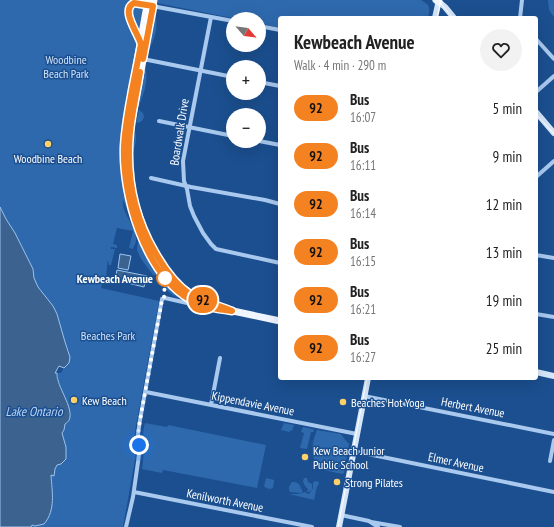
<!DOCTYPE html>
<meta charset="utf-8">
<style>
body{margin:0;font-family:"PT Sans Narrow",sans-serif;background:#f2f2f2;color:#222;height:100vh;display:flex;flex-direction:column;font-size:15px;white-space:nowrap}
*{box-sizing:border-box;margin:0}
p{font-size:13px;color:#767676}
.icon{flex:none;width:22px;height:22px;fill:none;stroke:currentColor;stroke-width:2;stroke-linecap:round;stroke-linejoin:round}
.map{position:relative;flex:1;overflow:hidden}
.sheet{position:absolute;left:278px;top:16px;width:260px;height:364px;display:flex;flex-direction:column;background:#fff;border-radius:4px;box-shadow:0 4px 16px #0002}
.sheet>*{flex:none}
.badge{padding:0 8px;border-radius:13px;font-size:14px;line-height:26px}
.needle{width:26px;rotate:118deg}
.fabs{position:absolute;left:226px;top:12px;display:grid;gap:8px}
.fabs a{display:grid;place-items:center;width:40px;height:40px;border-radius:50%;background:#fff;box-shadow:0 4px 16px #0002;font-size:20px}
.you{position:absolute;width:20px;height:20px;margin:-10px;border:3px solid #fff;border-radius:50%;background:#1a73e8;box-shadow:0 0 0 6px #1a73e833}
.map>.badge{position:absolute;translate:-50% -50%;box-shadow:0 0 0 2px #fff}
.round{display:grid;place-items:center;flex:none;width:42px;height:42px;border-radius:21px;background:#f2f2f2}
.overview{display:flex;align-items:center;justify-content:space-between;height:68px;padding:0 16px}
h1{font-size:19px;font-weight:800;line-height:30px}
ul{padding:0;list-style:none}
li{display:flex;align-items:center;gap:12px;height:48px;padding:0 16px}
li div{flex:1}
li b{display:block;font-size:15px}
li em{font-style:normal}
li .badge{min-width:44px;font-weight:700;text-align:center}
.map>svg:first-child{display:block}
.green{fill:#2e69ad}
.water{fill:#3c6290;stroke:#9cc4f0}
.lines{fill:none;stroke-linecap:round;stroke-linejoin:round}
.minor{stroke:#a9c9ee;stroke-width:4}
.secondary{stroke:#d6e6fa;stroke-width:6}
.primary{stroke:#f0f6ff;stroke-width:7}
.trunk{stroke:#f8faff;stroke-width:7}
.tram{stroke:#fff;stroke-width:1}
.line-casing{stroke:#fff;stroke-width:9}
.line{stroke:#f58220;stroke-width:6}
.walk{stroke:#fff;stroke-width:4;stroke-dasharray:0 7.2}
.poi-dot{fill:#ffd166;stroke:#1b4f8f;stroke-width:1.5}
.stop-dot{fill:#fff;stroke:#f58220;stroke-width:2}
.labels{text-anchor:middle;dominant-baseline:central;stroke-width:3;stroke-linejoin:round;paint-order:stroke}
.park-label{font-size:12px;fill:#cfe3fa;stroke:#1b4f8f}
.street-label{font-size:12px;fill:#fff;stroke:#1b4f8f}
.poi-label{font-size:12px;fill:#fff;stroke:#1b4f8f;text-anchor:start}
.stop-label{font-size:12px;font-weight:bold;fill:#fff;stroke:#1b4f8f;text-anchor:end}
.water-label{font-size:13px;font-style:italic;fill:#b5d3f5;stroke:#1b4f8f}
</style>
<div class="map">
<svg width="554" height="527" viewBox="0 0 554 527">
<rect width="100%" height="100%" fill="#1b4f8f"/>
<path class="green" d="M 0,0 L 146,0 L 130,92 L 126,94 L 122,142 L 123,171 L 121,172 L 123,184 L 124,185 L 143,245 L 158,274 L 156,275 L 153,275 C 149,269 138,257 137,249 C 137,245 139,241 138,236 L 123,200 C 121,213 137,227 136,240 C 136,244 134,245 133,249 L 129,248 L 133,231 L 117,228 L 113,244 L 117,245 L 117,248 L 111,247 L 111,249 L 115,249 L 111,265 L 109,265 L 108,260 L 107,266 L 106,283 L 104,283 L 103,281 L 101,288 L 159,301 L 135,431 C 134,441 136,450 135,460 L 123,527 L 31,527 L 53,497 L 51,475 L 57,465 L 66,459 L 66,447 L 62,432 L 64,430 L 65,424 L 68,423 L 58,379 L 57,373 L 61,373 L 64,368 L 69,363 L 69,351 L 65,342 L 57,314 L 53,306 L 38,287 L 34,278 L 33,269 L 15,233 L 6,219 L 0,207 Z
M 158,0 L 421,0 C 431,6 430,7 428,18 L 280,18 L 280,28 L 259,23 L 259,19 L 237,19 L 157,3 Z
M 548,0 L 554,0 L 554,17 L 549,10 Z
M 155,16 L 156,16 C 158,33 153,41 147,55 Z
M 145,66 C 151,88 137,102 135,123 C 134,129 136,133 136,138 C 136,146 132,152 132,160 C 132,168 137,173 133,180 L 132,162 L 132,131 Z
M 139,110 L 143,113 L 144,117 L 142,121 L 138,123 L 136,122 Z
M 164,282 L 186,300 C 171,296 171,295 162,284 Z
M 145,423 L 167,427 L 168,425 L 266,445 L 257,488 L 163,470 L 162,473 L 142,469 C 143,462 144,456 144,449 C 144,439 142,433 145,423 Z
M 284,423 L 294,425 L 292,431 L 290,430 L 290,432 L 281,430 Z
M 303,427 L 313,429 L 314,432 L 311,432 L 307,449 L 300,448 L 304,433 L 301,432 Z
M 317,430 L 341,434 L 343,437 L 349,444 L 344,473 L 342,474 L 319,469 C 310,455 311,445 317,430 Z
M 267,478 L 274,480 L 274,481 L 273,488 L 270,489 L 266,488 L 264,486 L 266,479 Z
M 304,478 L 307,478 L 308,482 L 312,484 L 312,490 L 309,492 L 307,492 L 308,489 C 305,486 304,485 303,481 Z
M 315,481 L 319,482 L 318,486 L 317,486 L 314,500 L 289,494 L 298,494 L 305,492 L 308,494 L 310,493 L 313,488 L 313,483 Z
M 292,482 C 300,481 300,487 303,492 L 300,493 L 290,492 C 288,489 289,485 292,482 Z"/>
<path class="water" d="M 0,207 L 6,219 L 15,233 L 33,269 L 34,278 L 38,287 L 53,306 L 57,314 L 65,342 L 70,357 L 69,363 L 64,368 L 59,366 L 55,373 L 57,373 C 57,375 57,378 58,380 C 60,391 79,417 65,424 L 64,430 L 62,433 L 66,447 L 66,459 L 61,464 L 57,465 L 55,469 L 54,476 L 51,475 C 52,492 56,510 44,524 L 35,526 L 32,525 L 31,527 L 0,527 Z
M 120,254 L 131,256 L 128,270 L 118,268 Z
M 117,270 L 147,276 L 144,287 L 115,280 Z"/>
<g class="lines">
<path class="minor" d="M 152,6 L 233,21
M 211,17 L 183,161 L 184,181 L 187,189 L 190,206 L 194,216 L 203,233 L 211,244 L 216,249 L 280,263
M 520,18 L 522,0
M 259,26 L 280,30
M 536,39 L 554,59
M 143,59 L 233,77
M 259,82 L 280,86
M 536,92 L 554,76
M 159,121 L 233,136
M 259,141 L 280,145
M 536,177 L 554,161
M 151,178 L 191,187 L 265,200 L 280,204
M 536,255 L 554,258
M 536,314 L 554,317
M 146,392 L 357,434
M 364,396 L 554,434
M 211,405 L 220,358
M 353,451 L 554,492
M 550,461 L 554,440
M 134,492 L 312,527
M 341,515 L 369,521 L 378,527
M 371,522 L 400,527
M 126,527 L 133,497 L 138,462 L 139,454 L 138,434 L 140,420 L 162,299 L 165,298 L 196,305"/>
<path class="secondary" d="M 439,2 L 445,7 L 454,18
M 435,18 L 439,0
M 536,112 L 554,133
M 536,372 L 554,376
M 339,527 L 368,378"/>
<path class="primary" d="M 436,0 L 439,2
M 208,307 L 233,311 L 280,321"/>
<path class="trunk" d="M 154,0 L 130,131 C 129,146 128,161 130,177 C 135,215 157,272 190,293 C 203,302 218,305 233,311
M 129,106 L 148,0
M 125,174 C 129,214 149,267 181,293 C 189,300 198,304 208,307"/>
<path class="tram" d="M 440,0 L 441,4 L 453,18
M 437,18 L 441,0
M 536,114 L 554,134
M 338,527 L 367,378"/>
</g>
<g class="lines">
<g class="line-casing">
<path id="line" d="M 140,72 C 137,92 132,112 130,132 C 126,174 134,216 155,252 C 164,268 175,284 190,294 C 203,302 218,305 232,311 C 217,309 203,307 189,299 C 144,272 122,195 124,146 C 126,112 135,78 141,44 C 138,33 120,10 134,3 L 153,6 L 143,59"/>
</g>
<use href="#line" class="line"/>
<path class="walk" d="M 139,445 L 138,434 L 140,420 L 162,300 L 164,298 L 165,278"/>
</g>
<g class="poi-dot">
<circle cx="48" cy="144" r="4"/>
<circle cx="74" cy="400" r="4"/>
<circle cx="343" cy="402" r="4"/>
<circle cx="305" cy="457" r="4"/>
<circle cx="337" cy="482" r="4"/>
</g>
<circle class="stop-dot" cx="165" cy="278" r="8"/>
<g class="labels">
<g class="park-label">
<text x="66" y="59">Woodbine<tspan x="66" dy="14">Beach Park</tspan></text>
<text x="108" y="335">Beaches Park</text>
</g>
<g class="street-label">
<text transform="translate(179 132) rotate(-81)">Boardwalk Drive</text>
<text transform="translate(253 403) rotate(11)">Kippendavie Avenue</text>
<text transform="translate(473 407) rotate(11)">Herbert Avenue</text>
<text transform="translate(456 462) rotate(12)">Elmer Avenue</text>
<text transform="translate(225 500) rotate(11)">Kenilworth Avenue</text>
</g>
<g class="poi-label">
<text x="48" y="158" text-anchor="middle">Woodbine Beach</text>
<text x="82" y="400">Kew Beach</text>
<text x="351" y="402">Beaches Hot Yoga</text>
<text x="313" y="450">Kew Beach Junior<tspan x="313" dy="14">Public School</tspan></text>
<text x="345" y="482">Strong Pilates</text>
</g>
<g class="stop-label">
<text x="153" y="278">Kewbeach Avenue</text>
</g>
<g class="water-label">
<text x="34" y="411">Lake Ontario</text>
</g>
</g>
</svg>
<div class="fabs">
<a><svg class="needle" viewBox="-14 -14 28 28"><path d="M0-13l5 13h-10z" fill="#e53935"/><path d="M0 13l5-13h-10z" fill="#767676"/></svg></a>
<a>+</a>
<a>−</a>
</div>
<div class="you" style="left:139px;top:445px"></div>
<b class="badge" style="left:203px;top:300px;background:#f58220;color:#111">92</b>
<section class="sheet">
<div class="overview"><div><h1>Kewbeach Avenue</h1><p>Walk · 4 min · 290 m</p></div><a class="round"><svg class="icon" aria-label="heart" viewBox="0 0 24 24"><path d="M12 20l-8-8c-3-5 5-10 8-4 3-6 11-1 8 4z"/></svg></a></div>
<ul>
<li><span class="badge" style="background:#f58220;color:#111">92</span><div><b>Bus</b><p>16:07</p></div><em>5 min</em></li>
<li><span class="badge" style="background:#f58220;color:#111">92</span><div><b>Bus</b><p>16:11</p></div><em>9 min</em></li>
<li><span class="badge" style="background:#f58220;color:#111">92</span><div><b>Bus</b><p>16:14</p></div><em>12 min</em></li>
<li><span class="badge" style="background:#f58220;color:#111">92</span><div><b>Bus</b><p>16:15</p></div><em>13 min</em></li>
<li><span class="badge" style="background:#f58220;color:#111">92</span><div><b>Bus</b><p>16:21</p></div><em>19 min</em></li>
<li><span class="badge" style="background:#f58220;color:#111">92</span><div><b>Bus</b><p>16:27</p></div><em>25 min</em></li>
</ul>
</section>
</div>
